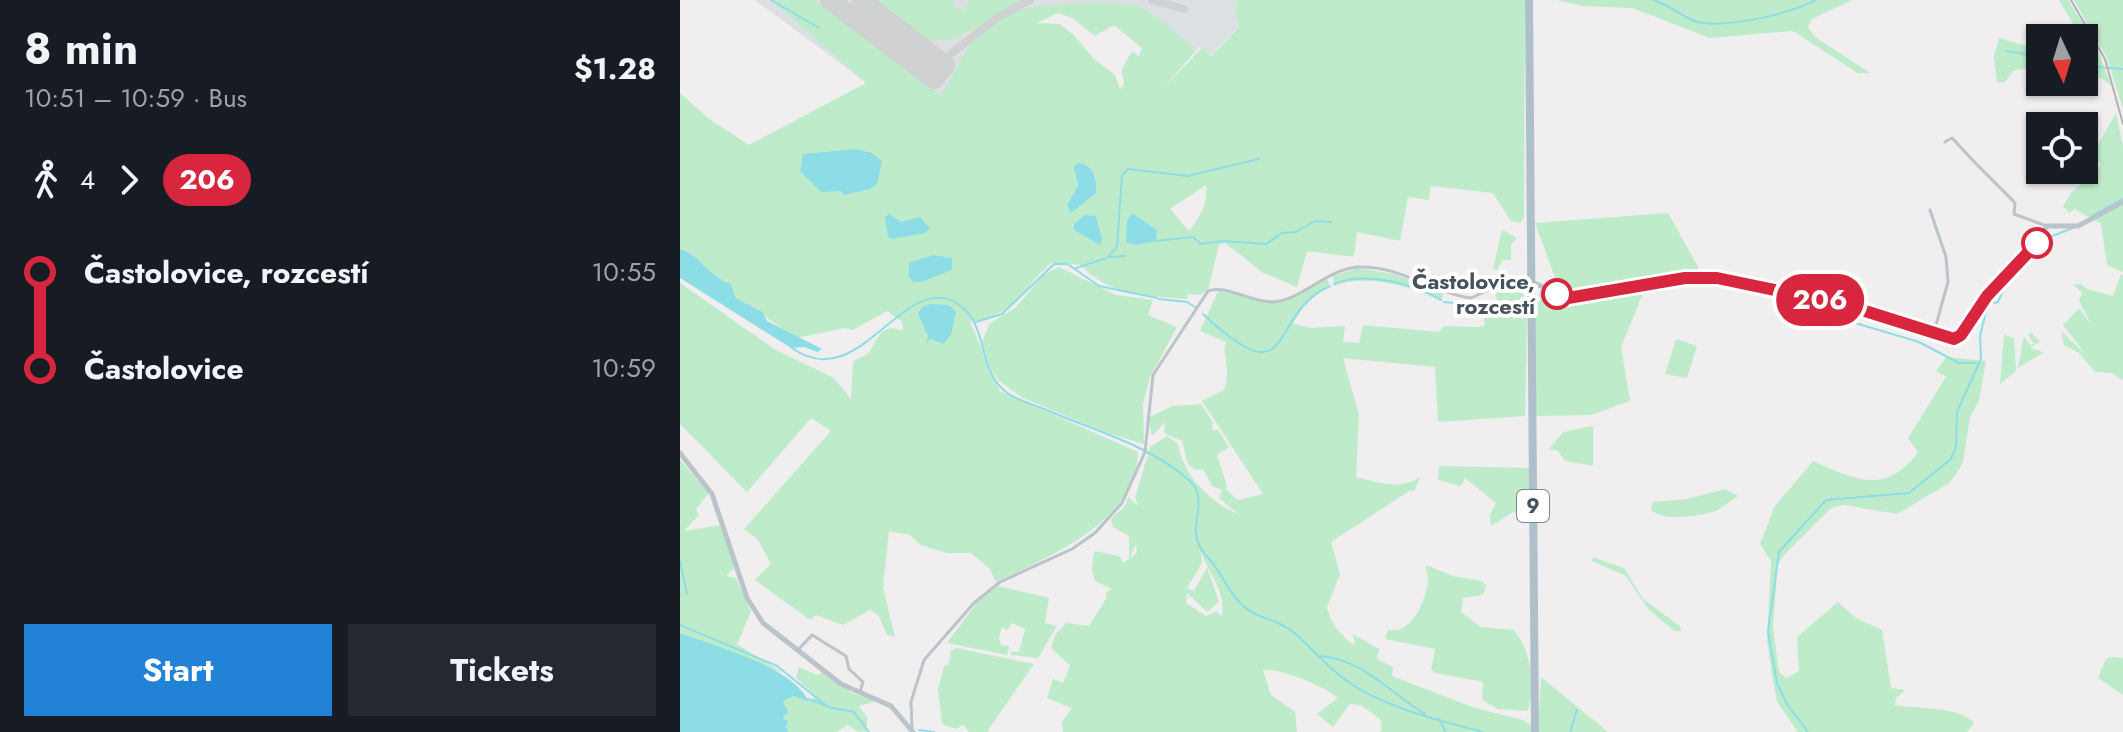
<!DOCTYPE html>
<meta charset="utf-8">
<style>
body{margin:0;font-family:Jost,sans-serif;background:#242831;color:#f1f3f6;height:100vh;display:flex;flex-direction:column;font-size:30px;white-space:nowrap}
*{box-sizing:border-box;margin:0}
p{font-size:26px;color:#9ea1a6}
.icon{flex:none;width:44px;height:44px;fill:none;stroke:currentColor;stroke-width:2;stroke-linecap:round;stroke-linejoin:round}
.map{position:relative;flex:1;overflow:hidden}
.drawer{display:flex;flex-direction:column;background:#171b24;width:680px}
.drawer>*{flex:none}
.badge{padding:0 16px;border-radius:26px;font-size:28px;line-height:52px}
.needle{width:52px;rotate:176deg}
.fabs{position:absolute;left:1346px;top:24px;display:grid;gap:16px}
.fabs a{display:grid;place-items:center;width:72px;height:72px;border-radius:0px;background:#171b24;box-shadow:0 2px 6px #0004;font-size:40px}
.map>.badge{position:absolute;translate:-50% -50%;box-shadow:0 0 0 4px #fff}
.legs{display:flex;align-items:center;gap:12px;height:88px;padding:0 24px;font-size:26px}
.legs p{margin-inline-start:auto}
.headline{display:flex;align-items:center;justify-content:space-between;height:136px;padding:0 24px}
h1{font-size:44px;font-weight:700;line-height:60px}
.button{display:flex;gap:16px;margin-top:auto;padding:16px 24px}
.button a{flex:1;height:92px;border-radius:0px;background:#2282d6;color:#fff;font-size:32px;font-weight:700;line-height:92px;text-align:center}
.button a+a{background:#242831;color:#f1f3f6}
ul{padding:0 24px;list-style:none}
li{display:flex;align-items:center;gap:28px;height:96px;font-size:30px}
li i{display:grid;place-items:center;width:12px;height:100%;margin:0 10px;background:currentColor}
li i::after{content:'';width:20px;height:20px;margin:-10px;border:6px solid;border-radius:50%;background:#171b24}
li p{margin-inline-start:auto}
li:first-child i{background:linear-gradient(#0000 50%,currentColor 0)}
li:last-child i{background:linear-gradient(currentColor 50%,#0000 0)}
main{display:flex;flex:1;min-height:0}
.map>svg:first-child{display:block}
.airport{fill:#dde0e2}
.green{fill:#beeccb;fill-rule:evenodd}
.water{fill:#8ddde7}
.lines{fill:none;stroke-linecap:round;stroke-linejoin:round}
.stream{stroke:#8ddde7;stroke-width:2}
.taxiway{stroke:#d0d1d3;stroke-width:8}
.runway{stroke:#d0d1d3;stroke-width:20}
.minor{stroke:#bac4ca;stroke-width:3}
.tertiary{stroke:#bac4ca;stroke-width:5}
.primary{stroke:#afc0cb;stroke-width:8}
.rail{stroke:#b0b4b8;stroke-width:2}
.line-1-casing{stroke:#fff;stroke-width:18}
.line-1{stroke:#d7263d;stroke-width:12}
.stop-1-dot{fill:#fff;stroke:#d7263d;stroke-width:4}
.labels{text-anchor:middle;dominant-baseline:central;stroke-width:8;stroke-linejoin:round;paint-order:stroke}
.shield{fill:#fff;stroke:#7e878c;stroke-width:2}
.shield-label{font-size:20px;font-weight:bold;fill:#47535a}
.stop-label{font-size:22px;font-weight:bold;fill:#47535a;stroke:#fff;text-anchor:end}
</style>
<main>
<section class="drawer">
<div class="headline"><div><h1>8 min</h1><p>10:51 – 10:59 · Bus</p></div><b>$1.28</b></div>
<div class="legs"><svg class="icon" aria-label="walk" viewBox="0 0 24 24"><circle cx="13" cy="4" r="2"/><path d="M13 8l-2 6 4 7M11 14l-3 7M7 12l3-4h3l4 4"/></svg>4<svg class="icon" aria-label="forward" viewBox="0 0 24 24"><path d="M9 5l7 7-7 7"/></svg><b class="badge" style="background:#d7263d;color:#fff">206</b></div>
<ul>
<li><i style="color:#d7263d"></i><b>Častolovice, rozcestí</b><p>10:55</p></li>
<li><i style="color:#d7263d"></i><b>Častolovice</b><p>10:59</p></li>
</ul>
<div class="button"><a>Start</a><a>Tickets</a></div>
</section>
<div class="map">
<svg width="1443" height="732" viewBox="0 0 1443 732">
<rect width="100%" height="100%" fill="#f0eeee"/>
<path class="airport" d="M 75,0 L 557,0 L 555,14 L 559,25 L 530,57 L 520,47 L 475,93 L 458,58 L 462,48 L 434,25 L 425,28 L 378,13 L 330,24 L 259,97 L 187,83 Z"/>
<path class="green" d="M 91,0 L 134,0 L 260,95 C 276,75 284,46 302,27 C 329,0 425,0 458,6 C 478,15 496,34 513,47 L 514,53 L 480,91 L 522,48 L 531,57 L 559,26 L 555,14 L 557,0 L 845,0 L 844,217 L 840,223 L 831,221 L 813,193 L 751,186 L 749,200 L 728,197 L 720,241 L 677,232 L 674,257 L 627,251 L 617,287 L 582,272 L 545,243 L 539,245 L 528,290 L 519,295 L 508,294 L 507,299 C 468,296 429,296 401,265 L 371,263 C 340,291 336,315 290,322 L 320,391 L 458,452 C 457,521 371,556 316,582 L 309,568 L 291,553 L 266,553 L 241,545 L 230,535 L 209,531 L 203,587 L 215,637 L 207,635 L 199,616 L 190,610 L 163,625 L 136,615 L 130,620 L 75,580 L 91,564 L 78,540 L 64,529 L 151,431 L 131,418 L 67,492 L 0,424 L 0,283 L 96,350 L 154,378 L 171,399 L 173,361 C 178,358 186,357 190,351 C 199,337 202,322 223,331 L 222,322 L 207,311 L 173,330 L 164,328 L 117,338 C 95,325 79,310 56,298 L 51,284 C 30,277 21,255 0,249 L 0,93 L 28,118 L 69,145 L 186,83 ZM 378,13 L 392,18 L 415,36 L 434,25 L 462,48 L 459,57 L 452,51 L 442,69 L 444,86 L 440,89 L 435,75 L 414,59 L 393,34 L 380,24 L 357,23 ZM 526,185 C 528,204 520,217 509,231 L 490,209 Z
M 194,0 L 275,0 L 274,7 L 284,11 L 289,0 L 351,0 L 272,40 L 247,39 Z
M 877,0 L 1172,0 L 1132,19 L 1128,27 L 1135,37 L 1190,73 L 1178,73 L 1113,31 L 1030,38 L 952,8 L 902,6 Z
M 1379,0 L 1388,0 L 1412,38 L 1432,86 L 1421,78 L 1404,75 L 1404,56 L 1408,49 Z
M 1394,0 L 1443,0 L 1443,109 L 1427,58 Z
M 1319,38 L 1360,50 L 1360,66 L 1333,71 L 1325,82 L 1317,83 L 1314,56 Z
M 1436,113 L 1443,146 L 1443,272 L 1427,265 L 1421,224 L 1395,209 L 1389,213 L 1383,206 L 1392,192 L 1421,165 L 1413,153 Z
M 988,213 L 1022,274 L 890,293 L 879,288 L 855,223 Z
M 822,230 L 837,238 L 831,244 L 831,260 L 823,260 L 817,270 L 813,269 Z
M 379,267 L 436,295 L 473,300 L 468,315 L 497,327 L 470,377 L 463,404 L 464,444 L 427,433 L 343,398 L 318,380 L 311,369 L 302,342 L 309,324 L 336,307 L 363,275 Z
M 678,268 L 713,274 L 764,291 L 761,301 C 732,286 685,273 654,286 L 653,276 Z
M 1441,274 L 1443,275 L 1443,380 L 1431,373 L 1415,372 L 1399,353 L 1384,345 L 1381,331 L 1407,356 L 1383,325 L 1399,308 L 1413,327 L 1399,301 L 1402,292 L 1393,285 L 1401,284 L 1407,289 L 1433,296 Z
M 647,279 L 650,284 L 627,301 L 613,323 L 629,328 L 665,326 L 663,342 L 679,343 L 683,325 L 759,332 L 764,326 L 800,327 L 805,325 L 803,316 L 817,305 L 816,291 L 823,286 L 830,290 L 842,287 L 847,317 L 845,416 L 758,422 L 755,367 L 663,358 L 679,415 L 676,477 C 697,482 720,491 740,477 L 735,490 L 729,491 L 651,542 L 660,574 L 647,607 C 650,622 662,638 675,645 L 673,634 L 699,649 L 697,659 L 713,667 L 712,676 L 795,708 L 843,720 L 852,726 L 852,732 L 699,732 L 702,730 L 700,719 L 681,705 L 670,704 L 653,727 L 637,714 L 658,698 C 644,686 600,668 583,670 L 591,695 L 615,712 L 617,732 L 383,732 L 382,722 L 392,708 L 367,698 L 373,679 L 383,683 L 390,666 L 371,648 L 375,635 L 386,623 L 409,626 L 426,599 L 426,592 L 432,589 L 415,581 L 412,570 L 414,551 L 439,556 L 444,563 L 457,553 L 456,544 L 449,559 L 449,536 L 433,527 L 431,519 L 445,506 L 448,497 L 458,506 L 455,498 L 470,447 L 487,436 L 498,444 C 502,474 531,503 558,514 L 539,498 L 542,490 L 532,486 L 523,469 L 515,470 L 508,464 L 502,441 L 484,433 L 485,422 L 472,436 L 468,418 L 492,406 L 521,404 L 533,423 L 532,430 L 538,430 L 549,447 L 537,455 L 547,486 L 545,489 L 558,500 L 583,494 L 522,401 L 544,390 C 552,371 541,353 546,342 L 520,331 L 538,291 L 598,303 ZM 521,552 C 529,574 546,591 542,616 L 536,611 L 526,616 L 506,603 L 507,593 L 527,612 L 539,602 L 527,567 L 514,591 L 507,588 L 522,563 Z
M 966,286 L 941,347 L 950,401 L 911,415 L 855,416 L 854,311 L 860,291 L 870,296 L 869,303 L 879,307 L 882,301 Z
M 1350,332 L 1360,341 L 1350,348 L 1364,352 L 1338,368 L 1344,336 L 1350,345 L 1354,344 L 1348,335 Z
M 1324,335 L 1334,338 L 1336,371 L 1320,384 Z
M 996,339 L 1017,346 L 1007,378 L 985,374 Z
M 1266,357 L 1306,361 L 1299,401 L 1290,417 L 1283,462 L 1277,473 L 1269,483 L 1217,514 L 1165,505 L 1151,508 L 1105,554 L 1098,564 L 1093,626 L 1099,672 L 1106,678 L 1119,671 L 1117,637 L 1158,602 L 1176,618 L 1202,630 L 1211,688 L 1225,690 L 1216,698 L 1215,705 C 1237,709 1279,706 1294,723 L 1287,732 L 1118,732 L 1097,702 L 1092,675 L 1087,641 L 1091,561 L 1080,544 L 1095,506 L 1133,461 C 1176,480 1205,496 1238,452 L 1228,438 L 1266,377 L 1256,371 Z
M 913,426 L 913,466 L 885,461 L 878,451 L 869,449 L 883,432 Z
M 0,460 L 29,493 L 16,509 L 19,515 L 4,531 L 40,525 L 55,567 L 46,576 L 56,578 L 71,612 L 57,644 L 103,673 L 0,633 Z
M 759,466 L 849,468 L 850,517 L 833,512 L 811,526 L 810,515 L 816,503 L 785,478 L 781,486 L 758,480 Z
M 1045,489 L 1058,496 C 1051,500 1043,508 1035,511 C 1021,516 982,522 971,510 L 973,502 L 1007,499 Z
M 913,557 L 944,568 L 963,599 L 1000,626 L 1001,631 L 994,631 L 968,609 L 946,576 L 912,561 Z
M 746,565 L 773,576 L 802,581 L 806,586 L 803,595 L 783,598 L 781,612 L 801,627 L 833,630 C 851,646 855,689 848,711 L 818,709 L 802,700 L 803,682 L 755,673 L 751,670 L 755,649 L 705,639 L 708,630 C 731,634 744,605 748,583 C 749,579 746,570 746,565 Z
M 318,586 L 369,598 L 365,623 L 377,626 L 358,658 L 331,655 L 331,652 L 339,652 L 345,629 L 332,623 L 328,630 L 322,627 L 319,637 L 321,645 L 329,646 L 327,655 L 267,643 L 298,601 Z
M 276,648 L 354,664 L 307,732 L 289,732 L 283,725 L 276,729 L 262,724 L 258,689 L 264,666 L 268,665 L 271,651 Z
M 1431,657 L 1443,658 L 1443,695 L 1418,678 L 1426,659 Z
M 119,667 L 137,675 L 142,672 L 172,693 L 196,701 L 179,706 L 187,717 L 187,731 L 179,732 L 167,725 L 157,732 L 109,732 L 103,718 L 108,712 L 102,701 L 114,696 L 129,702 L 136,696 L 116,678 Z
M 861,677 L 928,732 L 858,732 Z"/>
<path class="water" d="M 177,149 L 192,153 L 202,161 L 197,184 L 190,189 L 164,195 L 161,191 L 141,192 L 120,171 L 123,154 Z
M 398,163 C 413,164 417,179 416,193 L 391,213 L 387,205 L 398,186 L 394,167 Z
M 452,213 L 477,230 L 476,241 L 455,245 L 446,242 L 447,221 Z
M 209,214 L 221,222 L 240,217 L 250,228 L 245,233 L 212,239 L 208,237 L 205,217 Z
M 405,215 L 416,216 L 422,239 L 420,245 L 394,230 L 394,224 Z
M 0,249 C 21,255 29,277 51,284 L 56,298 L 82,312 L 87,321 L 142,349 L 137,352 L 124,347 L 111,348 L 0,278 Z
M 253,255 L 272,258 L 272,270 L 241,282 L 234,282 L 229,277 L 229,263 Z
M 250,304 L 269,305 L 276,312 L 271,335 L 263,344 L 249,338 L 238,314 L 242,307 Z
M 0,633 C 35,646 114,667 129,702 L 114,696 L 103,701 L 108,712 L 103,718 L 108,722 L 106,726 L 109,732 L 0,732 Z"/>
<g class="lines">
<path class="stream" d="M 91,0 L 139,28
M 973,0 C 991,6 997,13 1012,20 C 1035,31 1113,14 1135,0
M 1326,51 L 1360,56
M 1404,66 L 1443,69
M 1412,216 L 1443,199
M 1364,233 L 1367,238 L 1393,228
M 476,241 L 513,237 L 521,244 L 543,241 L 586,244 L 602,233 L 616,232 L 635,221 L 651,222
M 430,257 L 445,256
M 389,265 L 419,286 L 477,298
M 396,268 L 427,258 L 437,247 L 442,175 L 448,169 L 507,176 L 579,159
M 1328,271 L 1327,265 L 1345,251 L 1350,230 L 1362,230
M 654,284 C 684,271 733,283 761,300
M 479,299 L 507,302 L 515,307
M 764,302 L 797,305 L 805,302
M 1125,308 L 1239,342 L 1279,363 L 1297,363
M 523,314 C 617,402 586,314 650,286
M 296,322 L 322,314 L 374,264 L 387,264
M 247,342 L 249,338
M 112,348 C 180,397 224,268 278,304 C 309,324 297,370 326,392 C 336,400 352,404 364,409 C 415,431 468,444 510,481 C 529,499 509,524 519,545 C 523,554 532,561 537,569 C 549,588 554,602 575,614 C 588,620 603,623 613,632 C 632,647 647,668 667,681 C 705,708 758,720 803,732
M 0,561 L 7,594
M 0,625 L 97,666 L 148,707 L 174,712 L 189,732
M 641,656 C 684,660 710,693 745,714
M 128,699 L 145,705
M 759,719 L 766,732
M 239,730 L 254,732
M 890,732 L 897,710
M 1128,732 L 1107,704 L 1097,683 L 1088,631 L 1099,552 L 1146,500 L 1229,493 L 1271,459 L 1276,447 L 1277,412 L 1301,359 L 1300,336 L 1308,304 L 1318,302 L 1328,278"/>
<path class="taxiway" d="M 472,0 L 504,9
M 254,67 L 318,17 L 350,0"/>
<path class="runway" d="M 150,0 L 254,79 L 265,65 L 181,0"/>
<path class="minor" d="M 1265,142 L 1272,138 L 1275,141 C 1294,163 1316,183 1335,203 L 1334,214 L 1367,226
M 1250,210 L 1266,257 L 1268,282 L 1254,332
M 118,650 L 132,635 L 166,656 L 169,669 L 183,682 L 180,692
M 232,727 L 231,702 L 244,660 L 294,603 L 320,582 L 392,549 L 415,533 L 442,503 L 465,452 L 473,375 L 528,291 C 545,284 573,303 593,302 C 620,301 647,269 678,267 C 719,265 753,293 791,298 L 824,283 L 850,281"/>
<path class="tertiary" d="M 852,282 L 888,298 L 1005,278 L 1037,278 L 1166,305 L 1274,339 L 1287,328 L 1307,296 L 1348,255 L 1367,226 L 1398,226 L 1443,202
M 0,453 L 32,494 L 67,598 L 83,623 L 161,684 L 211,706 L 233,732"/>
<path class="primary" d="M 849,0 L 855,732"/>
<path class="rail" d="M 1391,0 L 1425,59 L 1443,124"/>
</g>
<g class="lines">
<g class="line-1-casing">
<path id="line-1" d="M 877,294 L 888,298 L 1005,278 L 1037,278 L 1166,305 L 1274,339 L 1281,335 L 1307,296 L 1357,243"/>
</g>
<use href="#line-1" class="line-1"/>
</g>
<g class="stop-1-dot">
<circle cx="1357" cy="243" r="14"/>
<circle cx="877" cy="294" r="14"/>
</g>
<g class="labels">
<rect class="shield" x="837" y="490" width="32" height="32" rx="6"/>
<g class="shield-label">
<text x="853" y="506">9</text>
</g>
<g class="stop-label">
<text x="855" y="281">Častolovice,<tspan x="855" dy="25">rozcestí</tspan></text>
</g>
</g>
</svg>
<div class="fabs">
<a><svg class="needle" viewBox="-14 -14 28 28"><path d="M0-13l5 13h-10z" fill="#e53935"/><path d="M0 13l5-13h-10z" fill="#9ea1a6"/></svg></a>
<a><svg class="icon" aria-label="locate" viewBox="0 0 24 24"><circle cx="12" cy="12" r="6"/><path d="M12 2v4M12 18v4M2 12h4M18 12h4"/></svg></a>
</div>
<b class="badge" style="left:1140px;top:300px;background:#d7263d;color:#fff">206</b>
</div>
</main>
